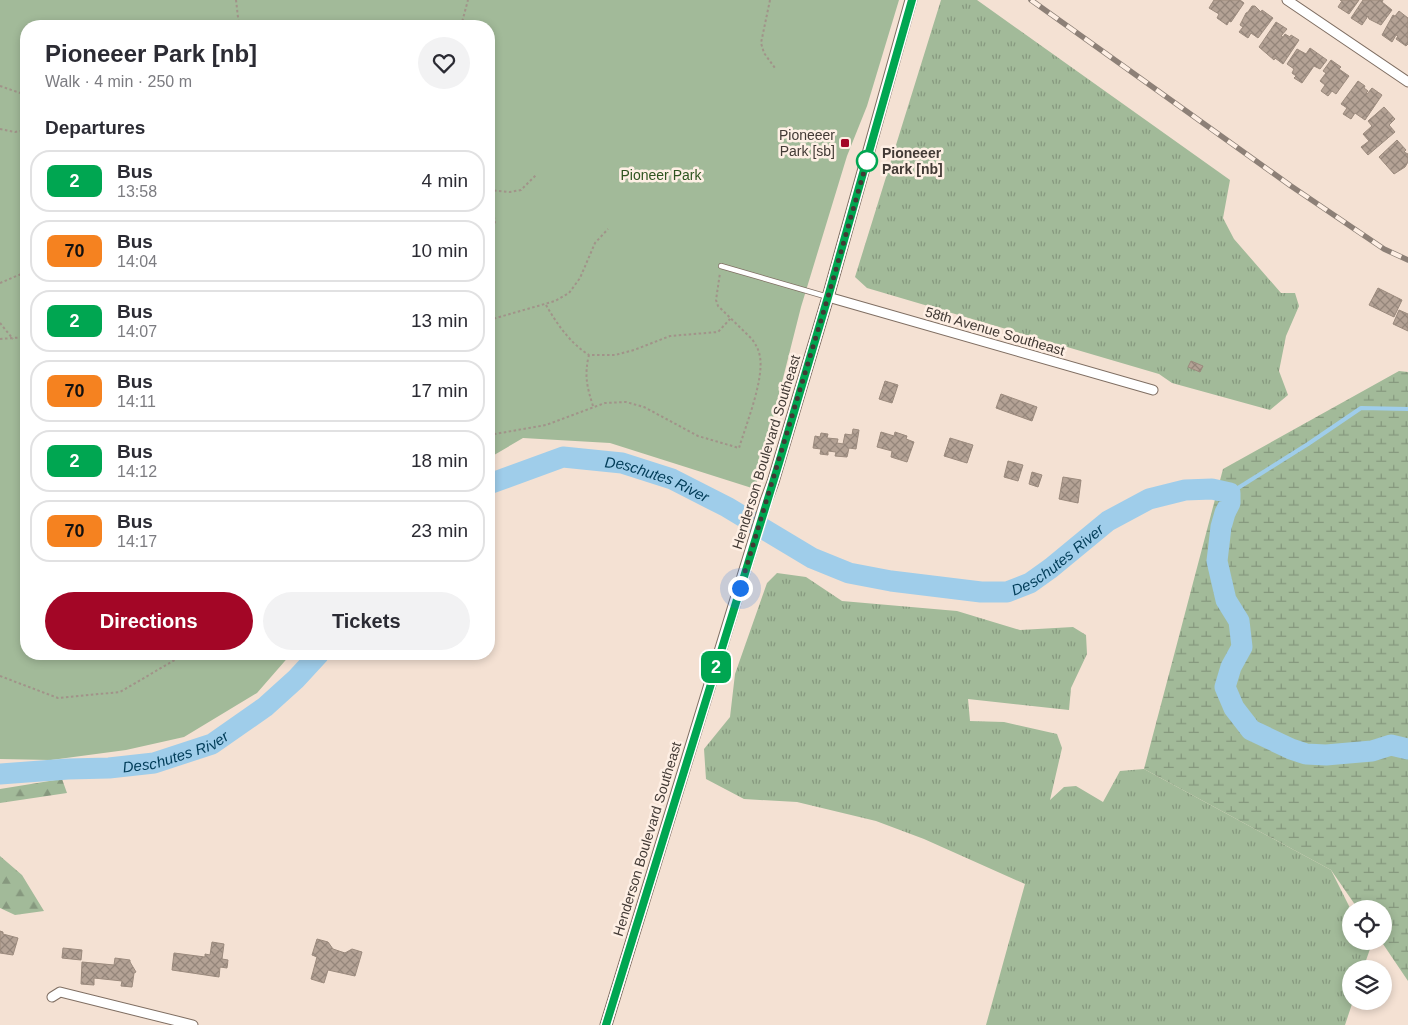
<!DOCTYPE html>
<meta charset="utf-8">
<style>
body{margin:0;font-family:Arial,sans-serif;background:#f2f2f3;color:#2b2b33;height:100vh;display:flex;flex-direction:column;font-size:19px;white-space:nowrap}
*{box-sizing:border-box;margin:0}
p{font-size:16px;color:#7c7c81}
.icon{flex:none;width:28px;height:28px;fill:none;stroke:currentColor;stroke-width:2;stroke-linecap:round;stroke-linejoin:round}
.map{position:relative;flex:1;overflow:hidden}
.side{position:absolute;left:20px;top:20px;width:475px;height:640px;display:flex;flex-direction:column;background:#fff;border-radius:20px;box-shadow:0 2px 8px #0003}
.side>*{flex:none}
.badge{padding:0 10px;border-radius:8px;font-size:18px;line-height:32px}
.controls{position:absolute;left:1342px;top:900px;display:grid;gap:10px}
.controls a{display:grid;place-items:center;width:50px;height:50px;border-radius:50%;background:#fff;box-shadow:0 2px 8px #0003;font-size:25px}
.you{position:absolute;width:25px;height:25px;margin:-12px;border:4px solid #fff;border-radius:50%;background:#1a73e8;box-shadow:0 0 0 8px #1a73e833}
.map>.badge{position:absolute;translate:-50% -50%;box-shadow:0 0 0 2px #fff}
h2{padding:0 25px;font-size:19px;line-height:45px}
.round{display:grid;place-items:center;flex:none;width:52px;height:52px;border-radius:26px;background:#f2f2f3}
.summary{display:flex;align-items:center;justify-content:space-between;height:85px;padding:0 25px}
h1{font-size:24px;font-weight:700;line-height:38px}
.action{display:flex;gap:10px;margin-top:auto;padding:10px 25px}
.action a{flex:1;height:58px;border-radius:30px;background:#a30626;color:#fff;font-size:20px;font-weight:700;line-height:58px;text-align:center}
.action a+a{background:#f2f2f3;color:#2b2b33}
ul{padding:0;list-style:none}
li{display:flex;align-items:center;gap:15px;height:62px;margin:0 10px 8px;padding:0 15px;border:2px solid #e1e1e2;border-radius:20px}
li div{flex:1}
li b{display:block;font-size:19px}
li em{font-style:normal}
li .badge{min-width:55px;font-weight:700;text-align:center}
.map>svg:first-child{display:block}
.grass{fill:url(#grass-tufts)}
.forest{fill:url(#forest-firs)}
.wetland{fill:url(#wetland-marsh)}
.green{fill:#a2ba99}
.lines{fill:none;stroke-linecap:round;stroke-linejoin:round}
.stream{stroke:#9fcdea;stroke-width:4}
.river{stroke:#9fcdea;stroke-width:21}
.building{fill:url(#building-cross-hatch);stroke:#9b8a7d}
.service-casing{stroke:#7f6e62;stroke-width:6}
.minor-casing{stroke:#7f6e62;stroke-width:11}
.tertiary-casing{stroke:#7f6e62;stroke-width:13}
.path{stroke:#a19389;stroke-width:2;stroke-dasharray:2.5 2.5;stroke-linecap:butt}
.service{stroke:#fff;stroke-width:4.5}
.minor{stroke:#fff;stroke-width:9}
.tertiary{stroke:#fff;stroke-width:11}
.rail-casing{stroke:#8d8077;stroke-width:5.5}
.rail{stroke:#feefe4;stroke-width:4;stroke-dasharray:11;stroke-linecap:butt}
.line-casing{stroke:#fff;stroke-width:11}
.line{stroke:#00a651;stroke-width:8}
.walk{stroke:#423a35;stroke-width:5;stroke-dasharray:0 9}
.poi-dot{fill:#a30626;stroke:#feefe4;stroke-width:2}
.stop-dot{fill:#fff;stroke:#00a651;stroke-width:2.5}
.labels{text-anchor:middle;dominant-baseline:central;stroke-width:5;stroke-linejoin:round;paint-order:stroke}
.poi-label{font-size:14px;fill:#423a35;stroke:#feefe4;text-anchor:end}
.stop-label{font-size:14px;font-weight:bold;fill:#423a35;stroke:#feefe4;text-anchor:start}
.park-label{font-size:14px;fill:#2e541f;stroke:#feefe4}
.street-label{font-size:14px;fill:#423a35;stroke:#feefe4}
.water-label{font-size:15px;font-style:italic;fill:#003c58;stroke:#feefe4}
</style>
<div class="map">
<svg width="1408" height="1025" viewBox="0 0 1408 1025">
<defs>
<pattern id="grass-tufts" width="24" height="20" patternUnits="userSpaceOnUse" patternTransform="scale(1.25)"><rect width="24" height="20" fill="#a2ba99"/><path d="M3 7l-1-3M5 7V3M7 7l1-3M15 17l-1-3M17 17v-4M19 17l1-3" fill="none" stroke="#86987e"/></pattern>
<pattern id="forest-firs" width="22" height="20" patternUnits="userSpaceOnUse" patternTransform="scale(1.25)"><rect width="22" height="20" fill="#a2ba99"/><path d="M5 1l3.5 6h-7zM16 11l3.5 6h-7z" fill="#86987e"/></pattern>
<pattern id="wetland-marsh" width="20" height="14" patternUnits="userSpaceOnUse" patternTransform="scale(1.25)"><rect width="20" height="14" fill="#a2ba99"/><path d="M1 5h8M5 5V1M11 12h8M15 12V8" fill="none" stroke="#86987e"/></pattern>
<pattern id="building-cross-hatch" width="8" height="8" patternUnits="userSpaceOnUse" patternTransform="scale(1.25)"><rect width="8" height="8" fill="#b4a295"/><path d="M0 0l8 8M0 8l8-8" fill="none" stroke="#94857a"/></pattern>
</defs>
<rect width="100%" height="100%" fill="#f4e1d3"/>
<path class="grass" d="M 941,0 L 977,0 L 1230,180 L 1223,218 L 1234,239 L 1281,293 L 1295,293 L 1299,306 L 1286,336 L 1279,371 L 1288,395 L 1270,410 L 1172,383 L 1159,374 L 867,288 L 855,277 Z
M 777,573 L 806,577 L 842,601 L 957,611 L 1020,630 L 1073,627 L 1086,635 L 1087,654 L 1071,688 L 1069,710 L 968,699 L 970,721 L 1004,722 L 1057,734 L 1062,748 L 1050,800 L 1064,787 L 1076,786 L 1103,802 L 1120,771 L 1144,769 L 1331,870 L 1351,910 L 1351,941 L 1366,941 L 1370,949 L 1363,969 L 1351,969 L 1351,1001 L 1353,1001 L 1345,1025 L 986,1025 L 1025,884 L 924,839 L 876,821 L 797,802 L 744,799 L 706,779 L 704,749 L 730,717 L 735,674 L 767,583 Z"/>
<path class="forest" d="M 62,779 L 67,793 L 0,803 L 0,789 Z
M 0,856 L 22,875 L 44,911 L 15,915 L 0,908 Z"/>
<path class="wetland" d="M 1399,371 L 1408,372 L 1408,981 L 1381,941 L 1384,941 L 1384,909 L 1358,909 L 1331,870 L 1144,769 L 1223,469 Z"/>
<path class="green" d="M 0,0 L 899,0 L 867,106 L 847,156 L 801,307 L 755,489 L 610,443 L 523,438 L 489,458 L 489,26 L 26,26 L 26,654 L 291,654 L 257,693 L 184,737 L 126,750 L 51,760 L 0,759 Z"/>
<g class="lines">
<path class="stream" d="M 1230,493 L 1308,444 L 1361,408 L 1408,409"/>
<g class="river">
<path id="s1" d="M 489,484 L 563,457 L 622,463 L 672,479 L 727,507 L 812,558 L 849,573 L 891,581 L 981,592 L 1007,592 L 1030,583 L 1051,568 L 1108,521 L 1149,499 L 1185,490 L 1212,489 L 1230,493 L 1230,503 L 1225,513 L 1221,527 L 1217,561 L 1226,600 L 1239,621 L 1242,647 L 1231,667 L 1225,687 L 1234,708 L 1251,730 L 1291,749 L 1306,754 L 1326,755 L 1372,751 L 1391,745 L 1408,749"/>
<path id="s2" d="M 0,774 L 68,769 L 109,768 L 154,763 L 212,744 L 265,707 L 296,679 L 319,654"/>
</g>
</g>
<path class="building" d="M 1214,0 L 1240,0 L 1244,3 L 1231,22 L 1229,21 L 1227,25 L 1217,18 L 1219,14 L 1209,8 Z
M 1340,0 L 1359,0 L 1349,14 L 1338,7 L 1342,1 Z
M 1363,0 L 1383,0 L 1382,2 L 1392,10 L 1381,25 L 1369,19 L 1368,16 L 1362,25 L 1351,18 Z
M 1252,6 L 1255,6 L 1261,12 L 1262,10 L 1273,18 L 1258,38 L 1251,33 L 1248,38 L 1239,32 L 1243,27 L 1240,25 L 1246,13 L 1248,12 Z
M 1399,11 L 1408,18 L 1408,44 L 1406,46 L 1396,39 L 1398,36 L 1396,35 L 1392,42 L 1382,35 L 1393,15 L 1395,16 Z
M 1276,22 L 1287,29 L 1281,36 L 1283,37 L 1285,34 L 1290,37 L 1291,35 L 1299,40 L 1283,64 L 1275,58 L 1274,60 L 1259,47 Z
M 1310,48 L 1327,60 L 1320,69 L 1314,66 L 1302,83 L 1294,78 L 1296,76 L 1292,73 L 1294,69 L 1287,64 L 1297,49 L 1306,54 Z
M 1331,60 L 1341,67 L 1339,69 L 1349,76 L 1336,94 L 1332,91 L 1328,96 L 1321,91 L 1325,85 L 1320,81 L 1326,73 L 1323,71 Z
M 1358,81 L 1365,86 L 1364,88 L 1368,91 L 1366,93 L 1367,94 L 1372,88 L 1382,95 L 1365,120 L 1355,113 L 1351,119 L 1343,114 L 1347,108 L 1341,104 Z
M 1384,107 L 1395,119 L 1389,125 L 1395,132 L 1368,155 L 1361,147 L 1369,141 L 1363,134 L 1372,126 L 1368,121 Z
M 1397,140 L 1406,150 L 1404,152 L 1408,154 L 1408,162 L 1405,167 L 1394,174 L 1379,157 Z
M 1378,288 L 1402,300 L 1394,317 L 1369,305 Z
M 1399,310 L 1408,314 L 1408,331 L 1393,324 Z
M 1191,361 L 1203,366 L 1200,372 L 1188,367 Z
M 885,381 L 898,385 L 892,403 L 879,399 Z
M 1001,394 L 1037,407 L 1032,421 L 996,408 Z
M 853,429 L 859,430 L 856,449 L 849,448 L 847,457 L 835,456 L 836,452 L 828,451 L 828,455 L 820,454 L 821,449 L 813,448 L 815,436 L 820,437 L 821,433 L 828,434 L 827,438 L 838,439 L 837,443 L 843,444 L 845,434 L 852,435 Z
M 881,432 L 894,436 L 895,432 L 907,436 L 906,439 L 914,442 L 907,462 L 891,457 L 892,451 L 877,447 Z
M 950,438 L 973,445 L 967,463 L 944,456 Z
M 1008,461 L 1023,465 L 1018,481 L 1004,477 Z
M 1032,472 L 1042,475 L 1038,487 L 1029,484 Z
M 1063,477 L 1081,480 L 1078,503 L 1059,499 Z
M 0,931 L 3,932 L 3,934 L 18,938 L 13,955 L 0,953 Z
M 317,939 L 328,942 L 333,949 L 345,953 L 352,949 L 362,952 L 355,976 L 328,970 L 324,983 L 311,979 L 317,957 L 312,955 Z
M 212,942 L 224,944 L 222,959 L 228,960 L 227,968 L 220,967 L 219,977 L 172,970 L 174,953 L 205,957 L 205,954 L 210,955 Z
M 63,948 L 82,950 L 81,960 L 62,958 Z
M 115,958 L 130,960 L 130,962 L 136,972 L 134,973 L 132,987 L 121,986 L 122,981 L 94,978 L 94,985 L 81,984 L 82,962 L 114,965 Z"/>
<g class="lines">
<g class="service-casing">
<path id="service" d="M 721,266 L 828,297"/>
</g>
<g class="minor-casing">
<path id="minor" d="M 1287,0 L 1408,82
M 828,297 L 1153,390
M 52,997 L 60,992 L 193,1025"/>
</g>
<g class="tertiary-casing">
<path id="tertiary" d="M 606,1025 L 766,501 L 773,482 L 828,297 L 911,0"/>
</g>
<path class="path" d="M 236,0 L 239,26
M 770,0 L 761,43 L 764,53 L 775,68
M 461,26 L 468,0
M 0,86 L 26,95
M 0,129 L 15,132 L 26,130
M 489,190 L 510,192 L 521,190 L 536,175
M 489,192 L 495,222 L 489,232
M 0,283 L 26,272
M 546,305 C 557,324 570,343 589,355
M 489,320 L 555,301 L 569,293 L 580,278 L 595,243 L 608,229
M 0,323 L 13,339
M 0,339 L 26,337
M 593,406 C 587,387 584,375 589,355 L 615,355 L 634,350 L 670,336 L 718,332 L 730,319
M 489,435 L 546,425 L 605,403 L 626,402 L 644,407 L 698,436 L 739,448 C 746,425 764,380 760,357 C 759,350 756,345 752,339 L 718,306 L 716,300 L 720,273
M 0,676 L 58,698 L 120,692 L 185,654"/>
<use href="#service" class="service"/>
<use href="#minor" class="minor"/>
<use href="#tertiary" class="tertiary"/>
<g class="rail-casing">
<path id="rail" d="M 1031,0 L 1291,186 L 1384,249 L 1408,260"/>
</g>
<use href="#rail" class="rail"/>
</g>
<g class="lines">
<g class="line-casing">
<path id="line" d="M 606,1025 L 779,463 L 828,297 L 912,0"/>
</g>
<use href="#line" class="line"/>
<path class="walk" d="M 740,588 L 828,297 L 867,161"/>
</g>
<rect class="poi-dot" x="840" y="138" width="10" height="10" rx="2.5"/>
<circle class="stop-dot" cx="867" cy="161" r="10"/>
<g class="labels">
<g class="poi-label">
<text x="835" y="135">Pioneeer<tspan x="835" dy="16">Park [sb]</tspan></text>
</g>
<g class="stop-label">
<text x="882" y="153">Pioneeer<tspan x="882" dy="16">Park [nb]</tspan></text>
</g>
<g class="park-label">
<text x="661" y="175">Pioneer Park</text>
</g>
<g class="street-label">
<text transform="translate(995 331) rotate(16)">58th Avenue Southeast</text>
<text transform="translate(766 452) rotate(-73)">Henderson Boulevard Southeast</text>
<text transform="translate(647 839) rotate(-73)">Henderson Boulevard Southeast</text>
</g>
<g class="water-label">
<text stroke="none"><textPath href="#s1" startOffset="176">Deschutes River</textPath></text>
<text stroke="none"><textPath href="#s1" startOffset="611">Deschutes River</textPath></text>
<text stroke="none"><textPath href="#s2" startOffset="178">Deschutes River</textPath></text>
</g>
</g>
</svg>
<div class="controls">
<a><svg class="icon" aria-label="locate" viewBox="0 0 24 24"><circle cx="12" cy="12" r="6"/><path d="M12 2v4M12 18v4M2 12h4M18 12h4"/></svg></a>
<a><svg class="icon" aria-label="layers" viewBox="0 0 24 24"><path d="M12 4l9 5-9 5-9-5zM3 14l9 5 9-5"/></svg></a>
</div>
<div class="you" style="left:740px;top:588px"></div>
<b class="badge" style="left:716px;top:667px;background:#00a651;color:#fff">2</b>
<section class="side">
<div class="summary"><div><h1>Pioneeer Park [nb]</h1><p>Walk · 4 min · 250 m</p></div><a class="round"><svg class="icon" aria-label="heart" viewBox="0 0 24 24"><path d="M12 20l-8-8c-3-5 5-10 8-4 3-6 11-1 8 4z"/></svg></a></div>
<h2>Departures</h2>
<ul>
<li><span class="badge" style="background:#00a651;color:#fff">2</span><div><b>Bus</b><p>13:58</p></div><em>4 min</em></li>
<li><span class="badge" style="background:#f58220;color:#111">70</span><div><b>Bus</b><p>14:04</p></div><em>10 min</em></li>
<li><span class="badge" style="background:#00a651;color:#fff">2</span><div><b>Bus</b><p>14:07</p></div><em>13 min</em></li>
<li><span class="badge" style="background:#f58220;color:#111">70</span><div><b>Bus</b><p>14:11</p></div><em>17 min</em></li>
<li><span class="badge" style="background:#00a651;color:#fff">2</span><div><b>Bus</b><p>14:12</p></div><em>18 min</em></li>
<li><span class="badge" style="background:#f58220;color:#111">70</span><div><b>Bus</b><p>14:17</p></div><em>23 min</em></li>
</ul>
<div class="action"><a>Directions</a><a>Tickets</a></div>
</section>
</div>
